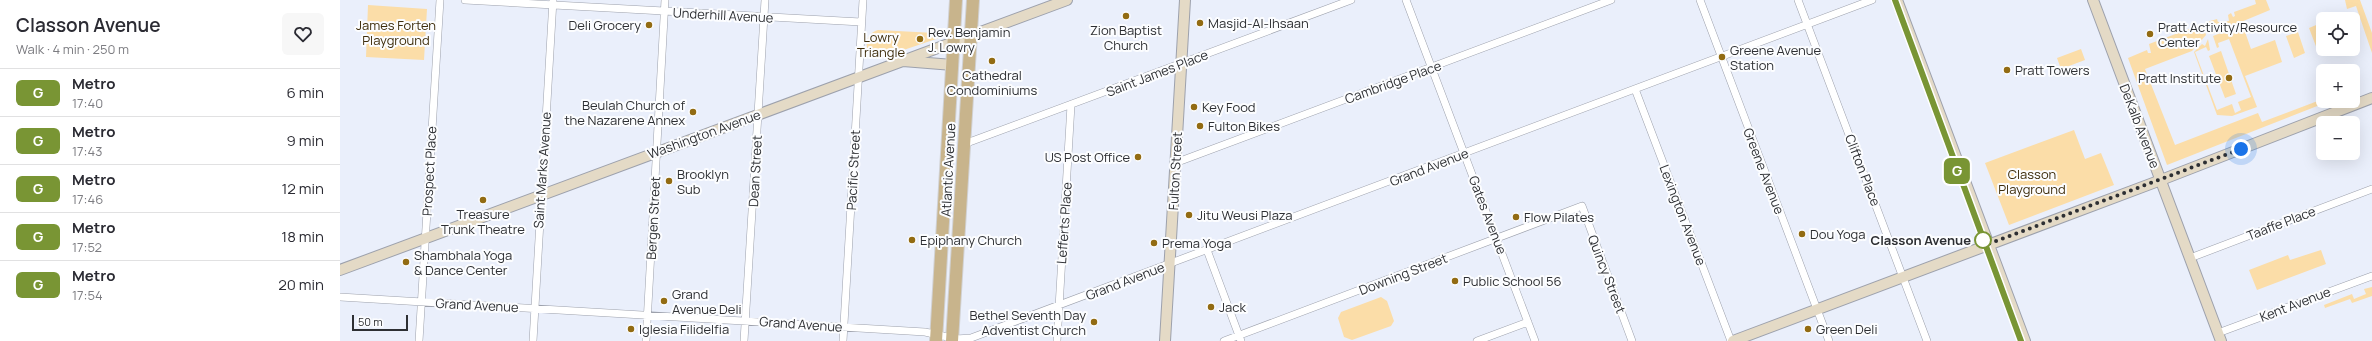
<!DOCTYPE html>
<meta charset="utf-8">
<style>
body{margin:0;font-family:Manrope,sans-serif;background:#f7f7f7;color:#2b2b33;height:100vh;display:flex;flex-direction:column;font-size:15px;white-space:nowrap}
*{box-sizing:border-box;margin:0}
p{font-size:13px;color:#7c7c81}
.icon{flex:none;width:22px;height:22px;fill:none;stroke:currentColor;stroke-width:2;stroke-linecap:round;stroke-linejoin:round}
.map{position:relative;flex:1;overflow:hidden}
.panel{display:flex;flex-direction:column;background:#fff;width:340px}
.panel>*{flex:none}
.badge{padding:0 8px;border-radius:6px;font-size:14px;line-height:26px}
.tools{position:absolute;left:1976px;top:12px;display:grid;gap:8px}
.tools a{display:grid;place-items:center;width:44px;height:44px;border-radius:6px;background:#fff;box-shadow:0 4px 16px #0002;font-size:20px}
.scale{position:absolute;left:12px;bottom:10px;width:56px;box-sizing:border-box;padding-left:4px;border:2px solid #2d2f33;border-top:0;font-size:11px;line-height:14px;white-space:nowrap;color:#2d2f33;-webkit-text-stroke:3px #fcfdff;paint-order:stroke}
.you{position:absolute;width:20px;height:20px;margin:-10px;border:3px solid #fff;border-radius:50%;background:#1a73e8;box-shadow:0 0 0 6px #1a73e833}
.map>.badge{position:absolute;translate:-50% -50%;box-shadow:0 0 0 2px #fff}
.round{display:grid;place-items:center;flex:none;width:42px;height:42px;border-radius:6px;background:#f7f7f7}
.head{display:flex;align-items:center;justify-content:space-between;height:68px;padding:0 16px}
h1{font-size:19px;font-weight:600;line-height:30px}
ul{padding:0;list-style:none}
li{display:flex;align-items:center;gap:12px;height:48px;padding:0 16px;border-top:1px solid #e1e1e2}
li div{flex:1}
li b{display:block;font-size:15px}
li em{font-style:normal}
li .badge{min-width:44px;font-weight:700;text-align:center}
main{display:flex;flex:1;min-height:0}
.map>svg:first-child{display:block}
.green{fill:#fbdda8}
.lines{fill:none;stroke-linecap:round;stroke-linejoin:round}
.street-casing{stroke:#9da1ac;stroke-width:8}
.secondary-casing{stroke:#9da1ac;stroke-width:12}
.primary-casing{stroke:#d1d1d2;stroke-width:14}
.street{stroke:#fff;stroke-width:7}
.secondary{stroke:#e4dac6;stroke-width:10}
.primary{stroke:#c8b48c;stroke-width:12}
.line-casing{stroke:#fff;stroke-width:9}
.line{stroke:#799534;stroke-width:6}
.walk{stroke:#2d2f33;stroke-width:4;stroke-dasharray:0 7.2}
.poi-dot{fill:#926b12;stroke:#fcfdff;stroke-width:1.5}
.stop-dot{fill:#fff;stroke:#799534;stroke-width:2}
.labels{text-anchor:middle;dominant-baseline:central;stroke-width:4;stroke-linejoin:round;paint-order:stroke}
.street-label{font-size:13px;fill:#2d2f33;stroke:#fcfdff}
.poi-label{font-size:13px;fill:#2d2f33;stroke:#fcfdff;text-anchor:start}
.park-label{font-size:13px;fill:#3e2d0c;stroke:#fcfdff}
.stop-label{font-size:13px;font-weight:bold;fill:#2d2f33;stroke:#fcfdff;text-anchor:end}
</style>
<main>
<section class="panel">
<div class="head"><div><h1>Classon Avenue</h1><p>Walk · 4 min · 250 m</p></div><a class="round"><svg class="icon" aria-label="heart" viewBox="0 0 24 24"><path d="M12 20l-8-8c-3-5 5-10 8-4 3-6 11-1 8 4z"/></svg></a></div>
<ul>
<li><span class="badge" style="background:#799534;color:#fff">G</span><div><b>Metro</b><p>17:40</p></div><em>6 min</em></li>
<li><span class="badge" style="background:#799534;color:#fff">G</span><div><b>Metro</b><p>17:43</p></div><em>9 min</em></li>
<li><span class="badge" style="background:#799534;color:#fff">G</span><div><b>Metro</b><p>17:46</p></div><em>12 min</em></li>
<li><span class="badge" style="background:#799534;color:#fff">G</span><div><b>Metro</b><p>17:52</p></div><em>18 min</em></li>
<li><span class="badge" style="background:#799534;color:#fff">G</span><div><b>Metro</b><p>17:54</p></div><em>20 min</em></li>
</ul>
</section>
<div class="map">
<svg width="2032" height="341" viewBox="0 0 2032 341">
<rect width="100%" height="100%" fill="#eaeffb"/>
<path class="green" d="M 1915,0 L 1926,0 L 1930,10 L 1872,34 L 1867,22 L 1877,19 L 1878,22 L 1889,21 L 1888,15 L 1891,13 L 1893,17 L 1895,16 L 1894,12 L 1916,4 Z
M 2005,0 L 2020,0 L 2032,33 L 2032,53 L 2016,6 L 2007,9 Z
M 28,5 L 87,9 L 84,60 L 26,57 Z
M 1908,22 L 1910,27 L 1904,29 L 1911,49 L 1935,40 L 1942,62 L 1905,76 L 1917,107 L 1892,116 L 1877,115 L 1854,52 L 1862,44 L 1865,46 L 1868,39 L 1870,50 L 1868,51 L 1866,47 L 1855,52 L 1877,110 L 1892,104 L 1895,113 L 1901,110 L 1898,102 L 1911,97 L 1889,39 L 1878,43 L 1879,47 L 1877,48 L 1873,36 L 1894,28 L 1895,30 L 1898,29 L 1897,27 Z
M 1981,23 L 1983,30 L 1983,47 L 1977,49 L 1969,28 Z
M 1862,24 L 1866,35 L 1852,51 L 1805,69 L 1835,145 L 1918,113 L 1922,122 L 1983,99 L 1983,101 L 1990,101 L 1827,165 L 1788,58 L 1807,50 L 1808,53 L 1811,53 L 1809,44 Z
M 538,30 L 595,33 L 599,31 L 599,38 L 537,59 C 523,53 523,34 538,30 Z
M 1958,32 L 1965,53 L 1954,58 L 1946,36 Z
M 1741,49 L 1745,60 L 1721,69 L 1717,58 Z
M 1881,51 L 1896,94 L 1885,98 L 1869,56 Z
M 1734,130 L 1745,159 L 1761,153 L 1774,185 L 1669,225 L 1645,163 Z
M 1981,250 L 1986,264 L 1917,290 L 1909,270 L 1948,255 L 1950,260 Z
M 2032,287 L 2032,296 L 2012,303 L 2010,299 L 1985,308 L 1984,305 L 2012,294 L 2014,299 L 2026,294 L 2024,289 Z
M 1041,297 L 1047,301 L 1054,321 L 1051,326 L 1012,340 L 1004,337 L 998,318 L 1001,312 Z"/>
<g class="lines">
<g class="street-casing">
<path id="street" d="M 125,0 L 521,22
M 1066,0 L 1195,341
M 1360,0 L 1489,341
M 1458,0 L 1587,341
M 1295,89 L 1391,341
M 624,144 L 1011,0
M 835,163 L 1271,0
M 867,250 L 901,341
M 1850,258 L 2032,189
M 0,297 L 585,332 L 616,339 L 631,338 L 1532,0
M 1878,333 L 2032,276
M 79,341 L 100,0
M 193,341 L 213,0
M 306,341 L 325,0
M 404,341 L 425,0
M 503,341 L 523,0
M 717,341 L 731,105
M 884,341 L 1242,206 L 1292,341
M 1137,341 L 1188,322"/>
</g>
<g class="secondary-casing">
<path id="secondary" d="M 1557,0 L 1685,341
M 1753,0 L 1881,341
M 563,61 L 613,65
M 0,270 L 727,0
M 825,341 L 845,0
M 1393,341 L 1821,180 L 2032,98"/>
</g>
<g class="primary-casing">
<path id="primary" d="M 596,341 L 616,0
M 612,341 L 633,0"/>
</g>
<use href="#street" class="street"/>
<use href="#secondary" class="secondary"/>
<use href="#primary" class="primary"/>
</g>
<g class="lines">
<g class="line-casing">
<path id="line" d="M 1555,0 L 1681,341"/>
</g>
<use href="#line" class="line"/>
<path class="walk" d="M 1643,240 L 1645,236 L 1648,244 L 1659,240 L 1901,149"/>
</g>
<g class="poi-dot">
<circle cx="786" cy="16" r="4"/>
<circle cx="860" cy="23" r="4"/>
<circle cx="309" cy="25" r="4"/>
<circle cx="1810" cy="34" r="4"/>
<circle cx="580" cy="39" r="4"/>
<circle cx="1382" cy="57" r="4"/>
<circle cx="652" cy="61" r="4"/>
<circle cx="1667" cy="70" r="4"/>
<circle cx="1889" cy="78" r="4"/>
<circle cx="854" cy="107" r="4"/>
<circle cx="353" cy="112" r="4"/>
<circle cx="860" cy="126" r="4"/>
<circle cx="798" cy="157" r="4"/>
<circle cx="329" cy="181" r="4"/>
<circle cx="143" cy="200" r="4"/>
<circle cx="849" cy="215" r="4"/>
<circle cx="1176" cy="217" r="4"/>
<circle cx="1462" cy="234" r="4"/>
<circle cx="572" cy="240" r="4"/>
<circle cx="814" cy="243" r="4"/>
<circle cx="66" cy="262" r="4"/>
<circle cx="1115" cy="281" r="4"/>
<circle cx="324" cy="301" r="4"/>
<circle cx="871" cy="307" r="4"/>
<circle cx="754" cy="322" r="4"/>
<circle cx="291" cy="329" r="4"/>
<circle cx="1468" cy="329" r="4"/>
</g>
<circle class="stop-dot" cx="1643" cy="240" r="8"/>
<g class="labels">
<g class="street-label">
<text transform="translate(383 15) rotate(3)">Underhill Avenue</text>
<text transform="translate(817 73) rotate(-21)">Saint James Place</text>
<text transform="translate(1053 82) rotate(-20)">Cambridge Place</text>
<text transform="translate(1800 126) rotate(69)">DeKalb Avenue</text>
<text transform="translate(364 134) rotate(-20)">Washington Avenue</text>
<text transform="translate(1089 167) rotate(-21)">Grand Avenue</text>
<text transform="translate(202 170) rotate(-86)">Saint Marks Avenue</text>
<text transform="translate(513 170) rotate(-87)">Pacific Street</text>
<text transform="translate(608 170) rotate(-87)">Atlantic Avenue</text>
<text transform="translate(1523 170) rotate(69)">Clifton Place</text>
<text transform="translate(89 171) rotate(-87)">Prospect Place</text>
<text transform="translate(415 171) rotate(-87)">Dean Street</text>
<text transform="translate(835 171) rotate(-87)">Fulton Street</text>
<text transform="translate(1424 171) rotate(69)">Greene Avenue</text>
<text transform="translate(1148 215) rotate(69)">Gates Avenue</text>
<text transform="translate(1343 215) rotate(69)">Lexington Avenue</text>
<text transform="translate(313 218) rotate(-87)">Bergen Street</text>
<text transform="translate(724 223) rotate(-86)">Lefferts Place</text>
<text transform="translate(1941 223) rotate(-21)">Taaffe Place</text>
<text transform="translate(1063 274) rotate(-21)">Downing Street</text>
<text transform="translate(1267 274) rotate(69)">Quincy Street</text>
<text transform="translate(785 281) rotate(-21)">Grand Avenue</text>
<text transform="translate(1955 304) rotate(-21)">Kent Avenue</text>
<text transform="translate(137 305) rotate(3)">Grand Avenue</text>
<text transform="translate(461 324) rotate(4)">Grand Avenue</text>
</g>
<g class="poi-label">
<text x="868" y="23">Masjid-Al-Ihsaan</text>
<text x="301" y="25" text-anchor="end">Deli Grocery</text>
<text x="1818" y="27">Pratt Activity/Resource<tspan x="1818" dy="15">Center</tspan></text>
<text x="786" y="30" text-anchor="middle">Zion Baptist<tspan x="786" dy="15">Church</tspan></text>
<text x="588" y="32">Rev. Benjamin<tspan x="588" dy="15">J. Lowry</tspan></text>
<text x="1390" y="50">Greene Avenue<tspan x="1390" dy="15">Station</tspan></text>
<text x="1675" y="70">Pratt Towers</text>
<text x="652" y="75" text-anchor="middle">Cathedral<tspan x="652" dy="15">Condominiums</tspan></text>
<text x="1881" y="78" text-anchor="end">Pratt Institute</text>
<text x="345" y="105" text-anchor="end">Beulah Church of<tspan x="345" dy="15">the Nazarene Annex</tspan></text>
<text x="862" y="107">Key Food</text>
<text x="868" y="126">Fulton Bikes</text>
<text x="790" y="157" text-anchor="end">US Post Office</text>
<text x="337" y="174">Brooklyn<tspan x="337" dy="15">Sub</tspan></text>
<text x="143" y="214" text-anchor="middle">Treasure<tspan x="143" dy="15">Trunk Theatre</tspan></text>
<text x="857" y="215">Jitu Weusi Plaza</text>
<text x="1184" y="217">Flow Pilates</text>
<text x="1470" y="234">Dou Yoga</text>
<text x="580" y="240">Epiphany Church</text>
<text x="822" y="243">Prema Yoga</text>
<text x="74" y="255">Shambhala Yoga<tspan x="74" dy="15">&amp; Dance Center</tspan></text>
<text x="1123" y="281">Public School 56</text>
<text x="332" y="294">Grand<tspan x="332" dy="15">Avenue Deli</tspan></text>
<text x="879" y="307">Jack</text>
<text x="746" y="315" text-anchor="end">Bethel Seventh Day<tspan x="746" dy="15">Adventist Church</tspan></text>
<text x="299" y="329">Iglesia Filidelfia</text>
<text x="1476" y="329">Green Deli</text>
</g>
<g class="park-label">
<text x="56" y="25">James Forten<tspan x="56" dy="15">Playground</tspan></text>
<text x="541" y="37">Lowry<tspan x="541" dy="15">Triangle</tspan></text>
<text x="1692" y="174">Classon<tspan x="1692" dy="15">Playground</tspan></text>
</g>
<g class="stop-label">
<text x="1631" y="240">Classon Avenue</text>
</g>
</g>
</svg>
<div class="tools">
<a><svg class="icon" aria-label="locate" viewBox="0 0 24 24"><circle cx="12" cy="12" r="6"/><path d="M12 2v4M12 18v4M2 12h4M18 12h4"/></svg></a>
<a>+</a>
<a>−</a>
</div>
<div class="scale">50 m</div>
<div class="you" style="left:1901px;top:149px"></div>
<b class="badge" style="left:1617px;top:171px;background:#799534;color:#fff">G</b>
</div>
</main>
